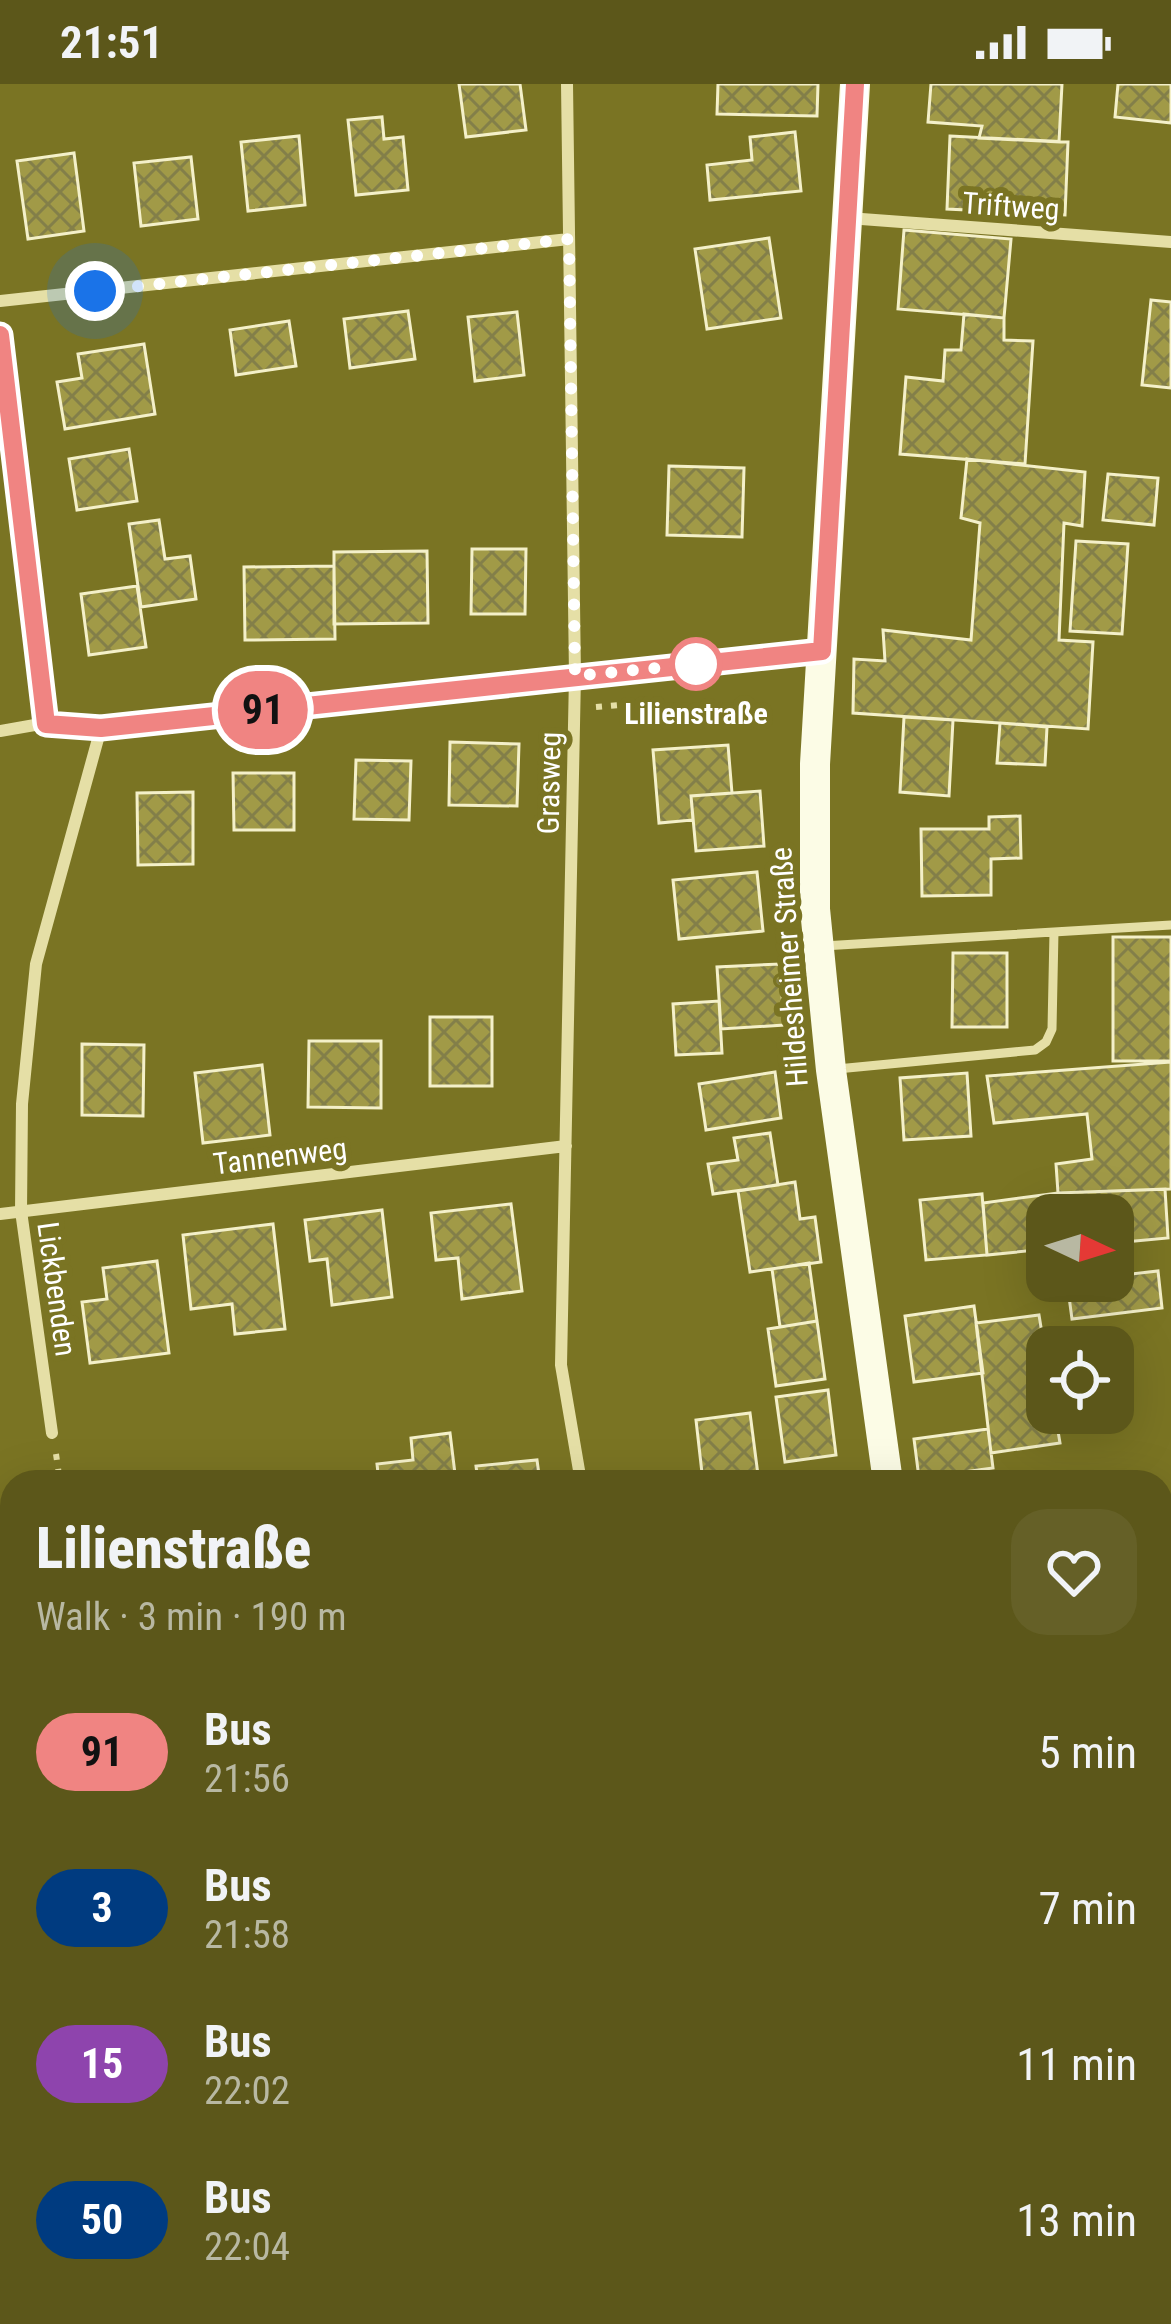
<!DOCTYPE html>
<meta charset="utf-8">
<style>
body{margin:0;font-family:"Roboto Condensed",sans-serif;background:#656027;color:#f1f3f6;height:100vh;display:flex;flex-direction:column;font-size:45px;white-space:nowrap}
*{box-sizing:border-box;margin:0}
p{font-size:39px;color:#b8b8a2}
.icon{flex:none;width:66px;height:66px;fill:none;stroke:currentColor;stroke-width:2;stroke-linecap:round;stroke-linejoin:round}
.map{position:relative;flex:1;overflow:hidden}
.side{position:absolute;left:0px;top:1386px;width:1173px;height:855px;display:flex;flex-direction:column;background:#5c571a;border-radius:36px 36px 0 0;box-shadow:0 12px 48px #0002}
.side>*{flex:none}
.badge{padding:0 24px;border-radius:39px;font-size:42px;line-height:78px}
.needle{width:78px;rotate:94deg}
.buttons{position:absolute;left:1026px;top:1110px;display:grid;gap:24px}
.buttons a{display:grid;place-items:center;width:108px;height:108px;border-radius:24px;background:#5c571a;box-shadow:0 12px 48px #0002;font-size:60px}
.you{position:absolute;width:60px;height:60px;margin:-30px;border:9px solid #fff;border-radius:50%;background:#1a73e8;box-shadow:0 0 0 18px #1a73e833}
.map>.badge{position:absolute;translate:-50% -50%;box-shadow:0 0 0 6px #fff}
.round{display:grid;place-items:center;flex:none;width:126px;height:126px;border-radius:36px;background:#656027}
.summary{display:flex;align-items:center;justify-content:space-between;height:204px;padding:0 36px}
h1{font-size:57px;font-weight:800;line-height:90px}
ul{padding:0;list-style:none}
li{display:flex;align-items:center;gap:36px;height:156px;padding:0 36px}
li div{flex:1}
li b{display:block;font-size:45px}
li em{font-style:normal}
li .badge{min-width:132px;font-weight:700;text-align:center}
.status{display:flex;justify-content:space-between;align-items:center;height:84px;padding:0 60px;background:#5c571a;direction:ltr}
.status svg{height:33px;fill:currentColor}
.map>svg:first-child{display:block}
.building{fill:url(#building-cross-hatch);stroke:#f4f0c9;stroke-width:3}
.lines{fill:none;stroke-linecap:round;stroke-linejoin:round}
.path{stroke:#e5dfa6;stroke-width:6;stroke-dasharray:6 9;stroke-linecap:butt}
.lane{stroke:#e5dfa6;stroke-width:9}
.street{stroke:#e5dfa6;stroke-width:12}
.primary{stroke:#fcfce6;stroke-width:30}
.line-casing{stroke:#fff;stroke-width:27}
.line{stroke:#f08482;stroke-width:18}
.walk{stroke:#fff;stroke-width:12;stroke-dasharray:0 21.6}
.stop-dot{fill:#fff;stroke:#f08482;stroke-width:6}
.labels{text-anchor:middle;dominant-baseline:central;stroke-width:12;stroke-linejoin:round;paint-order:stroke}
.street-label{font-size:30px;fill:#fff;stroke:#7a7423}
.stop-label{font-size:30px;font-weight:bold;fill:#fff;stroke:#7a7423}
</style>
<div class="status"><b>21:51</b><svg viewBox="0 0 49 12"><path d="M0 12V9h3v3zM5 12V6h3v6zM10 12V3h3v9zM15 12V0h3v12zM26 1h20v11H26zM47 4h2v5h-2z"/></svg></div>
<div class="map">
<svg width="1171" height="2240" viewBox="0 0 1171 2240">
<defs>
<pattern id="building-cross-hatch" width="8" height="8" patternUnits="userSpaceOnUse" patternTransform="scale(3)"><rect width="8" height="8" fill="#a19a47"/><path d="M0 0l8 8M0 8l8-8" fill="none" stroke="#837f49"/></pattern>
</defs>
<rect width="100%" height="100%" fill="#7a7423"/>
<path class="building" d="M 459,0 L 520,0 L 526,46 L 466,53 Z
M 718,0 L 818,0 L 817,32 L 717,30 Z
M 931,0 L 1062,0 L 1059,58 L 979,54 L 982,42 L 928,38 Z
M 1118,0 L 1171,0 L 1171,39 L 1115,33 Z
M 382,33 L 384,55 L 403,53 L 408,106 L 356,111 L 348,36 Z
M 795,48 L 801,107 L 710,116 L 707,81 L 752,76 L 750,53 Z
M 299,52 L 305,121 L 248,127 L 241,58 Z
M 950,52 L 1068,58 L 1065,131 L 947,125 Z
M 74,69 L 84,147 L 28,155 L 17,77 Z
M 191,73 L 198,135 L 141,142 L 134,79 Z
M 904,146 L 1011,155 L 1004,234 L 898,225 Z
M 769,154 L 781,234 L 707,245 L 695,165 Z
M 1151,216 L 1171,218 L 1171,304 L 1142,301 Z
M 408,227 L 415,275 L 350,284 L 344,235 Z
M 517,228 L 524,291 L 475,297 L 468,233 Z
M 964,230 L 1004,234 L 1004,256 L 1033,257 L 1025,380 L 900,370 L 906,293 L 943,297 L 945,266 L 961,266 Z
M 289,237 L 296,282 L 236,291 L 230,246 Z
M 144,260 L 155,330 L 65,345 L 57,298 L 82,294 L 78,270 Z
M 129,365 L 137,417 L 77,426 L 69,375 Z
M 967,375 L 1085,388 L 1082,442 L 1064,439 L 1059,556 L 1093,558 L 1088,645 L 853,629 L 854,575 L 885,577 L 883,546 L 971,556 L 980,439 L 961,434 Z
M 669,382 L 744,384 L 742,453 L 667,451 Z
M 1108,390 L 1158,394 L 1154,441 L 1103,436 Z
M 159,436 L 165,475 L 190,472 L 196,515 L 141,523 L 129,440 Z
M 1076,457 L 1128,460 L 1122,550 L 1070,547 Z
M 472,465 L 526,465 L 525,530 L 471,530 Z
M 427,467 L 428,539 L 334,540 L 334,468 Z
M 334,482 L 335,555 L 245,556 L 244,483 Z
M 137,502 L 146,563 L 89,571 L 81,510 Z
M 904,633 L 953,636 L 949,712 L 900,708 Z
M 1000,639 L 1047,643 L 1045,681 L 997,679 Z
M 450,658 L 519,660 L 517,722 L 449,721 Z
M 728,661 L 732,709 L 691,712 L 693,736 L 659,739 L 653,666 Z
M 356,676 L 411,677 L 409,736 L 354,735 Z
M 233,689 L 294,689 L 294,746 L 234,746 Z
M 760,707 L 764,762 L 696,767 L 691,712 Z
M 193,708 L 193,780 L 138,781 L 137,709 Z
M 1020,732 L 1021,774 L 991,775 L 991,811 L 922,812 L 921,745 L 989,745 L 989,733 Z
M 757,788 L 763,847 L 679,855 L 673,796 Z
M 1113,853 L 1171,853 L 1171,977 L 1113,977 Z
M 953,869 L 1007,869 L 1007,943 L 952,943 Z
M 780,880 L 784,941 L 721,945 L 717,883 Z
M 719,917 L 722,969 L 676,971 L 673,920 Z
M 430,933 L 492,933 L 492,1002 L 430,1002 Z
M 309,957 L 381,957 L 381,1024 L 308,1023 Z
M 82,960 L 144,961 L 143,1032 L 82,1031 Z
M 1171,978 L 1171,1105 L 1058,1109 L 1056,1080 L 1092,1075 L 1087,1030 L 994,1039 L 987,992 Z
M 262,981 L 270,1051 L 203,1059 L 195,989 Z
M 775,988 L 781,1034 L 706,1046 L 699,1000 Z
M 967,989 L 971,1052 L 904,1056 L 900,994 Z
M 770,1049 L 778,1101 L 713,1110 L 708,1080 L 738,1076 L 734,1054 Z
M 795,1098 L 800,1135 L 815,1133 L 821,1178 L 750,1188 L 738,1107 Z
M 1165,1105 L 1168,1154 L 1113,1159 L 1113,1131 L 1047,1131 L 1047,1165 L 987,1171 L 983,1119 L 1058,1109 Z
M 982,1110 L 987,1171 L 926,1176 L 920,1116 Z
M 511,1120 L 522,1207 L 462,1215 L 458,1174 L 436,1176 L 431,1129 Z
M 382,1126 L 392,1213 L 332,1221 L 327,1175 L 310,1177 L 305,1136 Z
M 273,1140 L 285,1245 L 235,1250 L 232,1220 L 191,1225 L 183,1151 Z
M 157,1177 L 169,1269 L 90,1279 L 82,1218 L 107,1215 L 103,1184 Z
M 809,1179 L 817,1237 L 780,1243 L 772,1185 Z
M 1158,1187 L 1162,1224 L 1072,1235 L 1067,1198 L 1113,1197 L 1113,1192 Z
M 974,1222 L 983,1289 L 914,1298 L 905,1232 Z
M 1039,1231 L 1047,1280 L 1047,1329 L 1055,1329 L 1060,1359 L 991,1369 L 976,1239 Z
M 817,1237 L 825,1295 L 776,1302 L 768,1245 Z
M 828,1306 L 836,1371 L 785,1378 L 776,1313 Z
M 750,1329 L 758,1391 L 703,1398 L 696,1336 Z
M 988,1345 L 993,1384 L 919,1394 L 914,1355 Z
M 450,1349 L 456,1398 L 379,1398 L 377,1380 L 413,1376 L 411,1354 Z
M 537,1376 L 540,1398 L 478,1398 L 476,1382 Z
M 12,1443 L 12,1505 L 0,1506 L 0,1445 Z
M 1171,1638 L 1171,1693 L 1161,1697 L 1161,1642 Z
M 51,2229 L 194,2229 L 199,2240 L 56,2240 Z
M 529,2229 L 633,2229 L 638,2240 L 534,2240 Z"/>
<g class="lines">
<path class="path" d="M 596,623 L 620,621
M 56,1370 L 60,1398
M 942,2229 L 943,2240"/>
<path class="lane" d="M 823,862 L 1171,841
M 837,985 L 1035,966 L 1046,958 L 1052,945 L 1054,848"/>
<path class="street" d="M 567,0 L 575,592 L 561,1281 L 581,1398
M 848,134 L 1171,158
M 0,217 L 569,155
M 0,251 L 46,639
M 0,647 L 46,639 L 101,644 L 822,567
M 0,1130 L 566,1062
M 52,1349 L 21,1127 L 22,1020 L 36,880 L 101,644
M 0,1553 L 12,1551
M 1161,1619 L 1171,1611"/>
<path class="primary" d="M 855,0 L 815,680 L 815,825 L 831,986 L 888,1398
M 1008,2229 L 1009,2240"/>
</g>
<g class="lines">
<g class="line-casing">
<path id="line" d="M 0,251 L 46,640 L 101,644 L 822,567 L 855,0"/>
</g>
<use href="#line" class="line"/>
<path class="walk" d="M 95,207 L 569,155 L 575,592 L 696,580"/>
</g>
<circle class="stop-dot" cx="696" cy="580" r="24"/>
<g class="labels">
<g class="street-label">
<text transform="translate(1011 122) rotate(4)">Triftweg</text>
<text transform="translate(549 699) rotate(-89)">Grasweg</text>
<text transform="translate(789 883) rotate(-94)">Hildesheimer Straße</text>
<text transform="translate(280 1072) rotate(-7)">Tannenweg</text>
<text transform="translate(57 1205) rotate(82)">Lickbenden</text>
</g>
<g class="stop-label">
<text x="696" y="629">Lilienstraße</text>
</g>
</g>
</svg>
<div class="buttons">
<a><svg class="needle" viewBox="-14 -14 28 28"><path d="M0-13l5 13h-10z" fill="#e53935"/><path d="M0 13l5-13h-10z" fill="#b8b8a2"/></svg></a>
<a><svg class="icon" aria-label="locate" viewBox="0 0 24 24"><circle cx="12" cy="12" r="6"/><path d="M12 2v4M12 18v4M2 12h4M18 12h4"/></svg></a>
</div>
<div class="you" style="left:95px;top:207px"></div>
<b class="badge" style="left:263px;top:626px;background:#f08482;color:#111">91</b>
<section class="side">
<div class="summary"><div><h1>Lilienstraße</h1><p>Walk · 3 min · 190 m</p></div><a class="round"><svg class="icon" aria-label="heart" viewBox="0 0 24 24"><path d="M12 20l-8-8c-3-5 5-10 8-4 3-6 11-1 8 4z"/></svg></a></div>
<ul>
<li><span class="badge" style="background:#f08482;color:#111">91</span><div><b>Bus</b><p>21:56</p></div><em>5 min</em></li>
<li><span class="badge" style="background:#003b80;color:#fff">3</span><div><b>Bus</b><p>21:58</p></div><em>7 min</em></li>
<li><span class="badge" style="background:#8e44ad;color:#fff">15</span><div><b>Bus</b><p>22:02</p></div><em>11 min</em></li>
<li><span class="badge" style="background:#003b80;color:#fff">50</span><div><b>Bus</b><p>22:04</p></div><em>13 min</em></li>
</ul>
</section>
</div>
